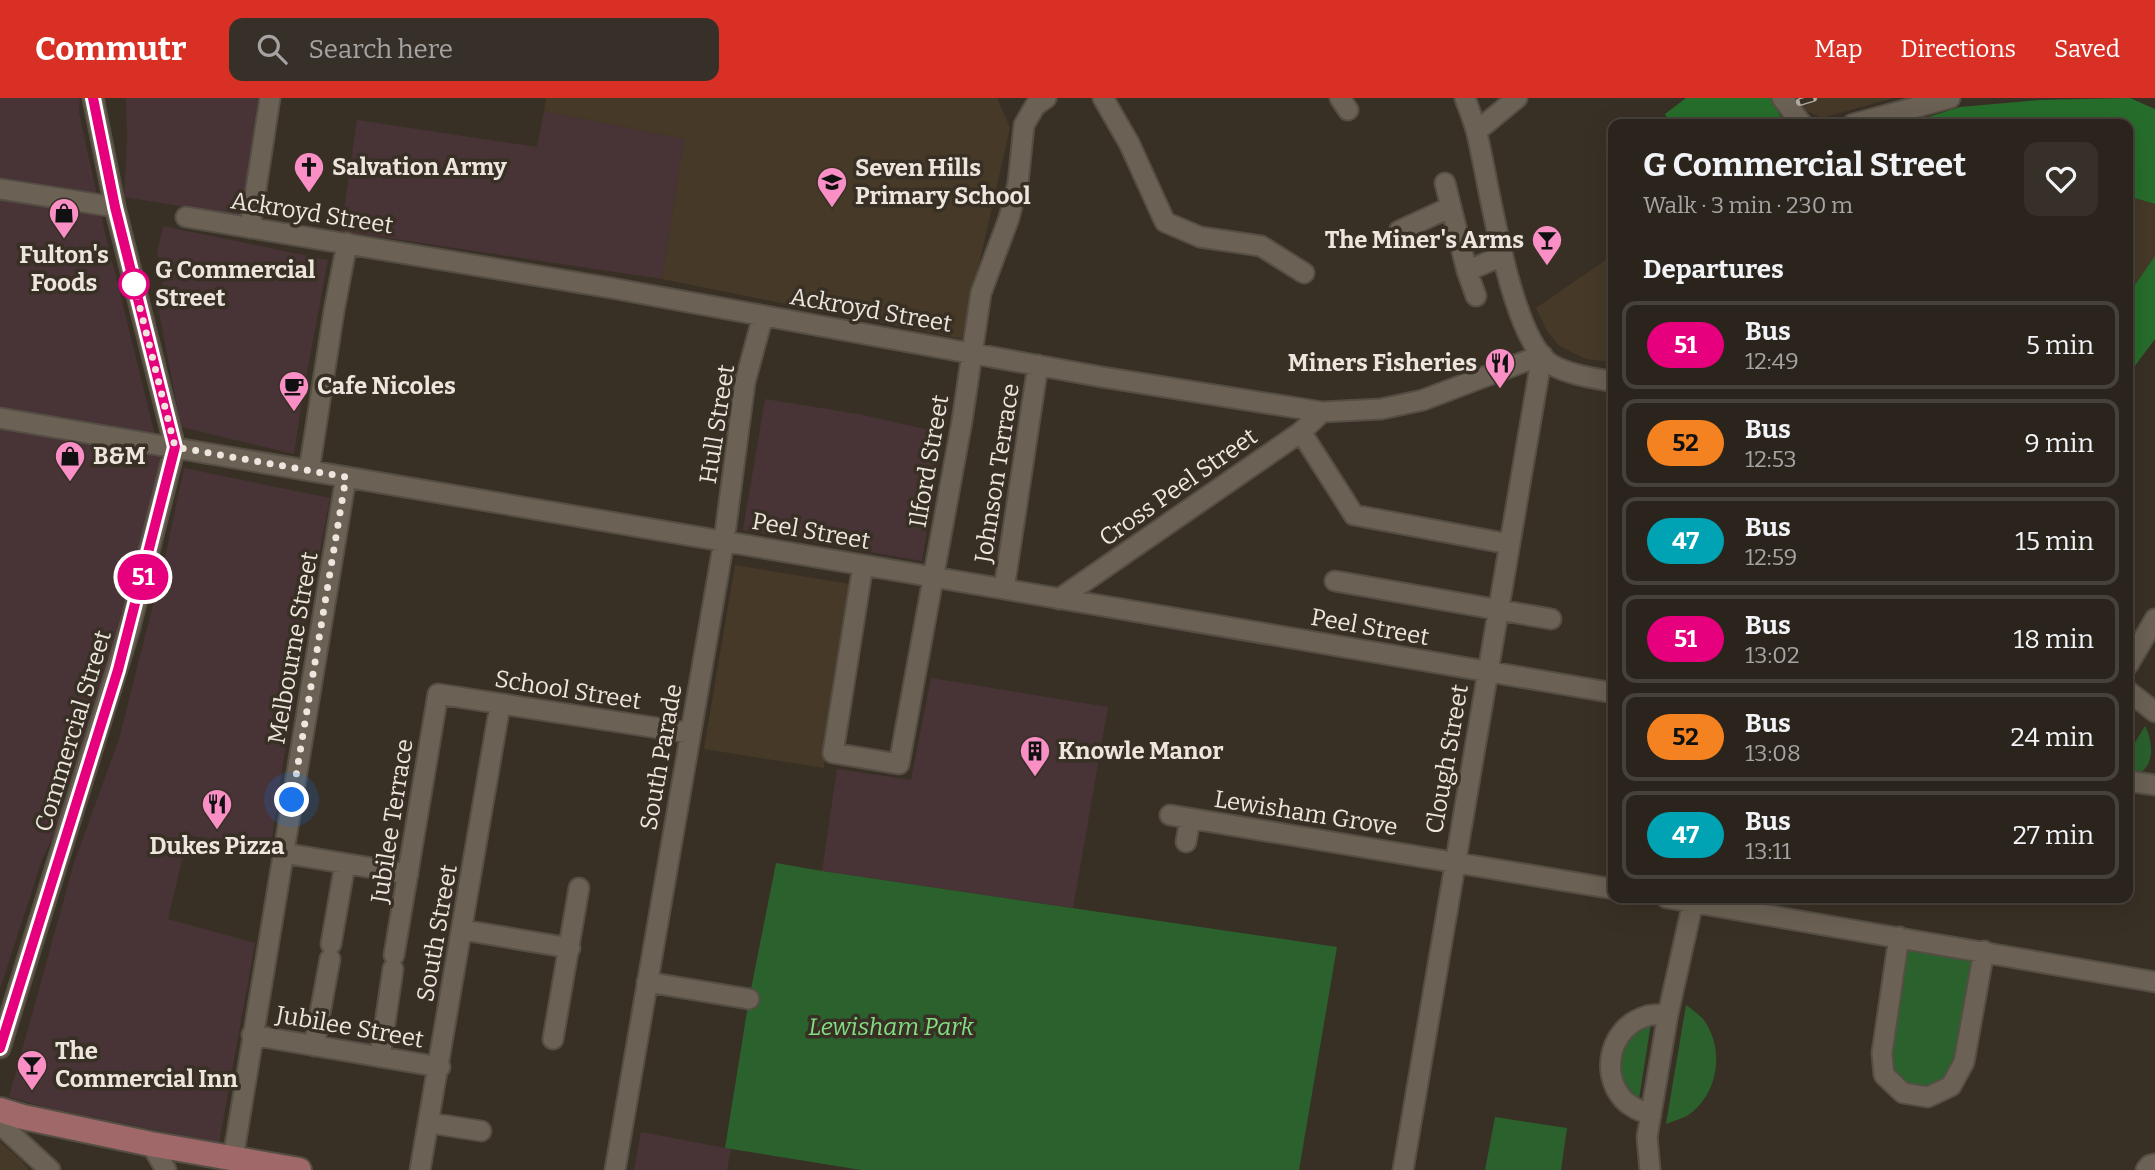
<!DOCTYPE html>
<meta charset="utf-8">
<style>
body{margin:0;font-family:Bitter,serif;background:#373029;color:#f1f3f6;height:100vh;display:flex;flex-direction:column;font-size:26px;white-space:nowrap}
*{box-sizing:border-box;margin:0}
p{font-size:23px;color:#a6a4a3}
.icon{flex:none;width:38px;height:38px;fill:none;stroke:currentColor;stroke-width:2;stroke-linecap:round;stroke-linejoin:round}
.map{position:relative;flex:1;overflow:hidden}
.side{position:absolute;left:1608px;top:21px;width:525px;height:784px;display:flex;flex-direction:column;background:#2b241c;border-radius:14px;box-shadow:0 7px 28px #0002,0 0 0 2px #47413b}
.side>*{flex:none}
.badge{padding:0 14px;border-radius:23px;font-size:24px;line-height:46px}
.you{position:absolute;width:35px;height:35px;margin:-18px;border:5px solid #fff;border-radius:50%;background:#1a73e8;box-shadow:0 0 0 10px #1a73e833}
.map>.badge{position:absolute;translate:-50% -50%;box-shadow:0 0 0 4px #fff}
h2{padding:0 35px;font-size:26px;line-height:63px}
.round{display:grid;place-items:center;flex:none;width:74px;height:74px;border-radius:14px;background:#373029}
.overview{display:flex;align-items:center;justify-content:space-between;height:119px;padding:0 35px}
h1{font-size:33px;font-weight:700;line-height:52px}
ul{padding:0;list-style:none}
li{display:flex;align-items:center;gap:21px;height:88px;margin:0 14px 10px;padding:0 21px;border:4px solid #47413b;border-radius:14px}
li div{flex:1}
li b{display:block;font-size:26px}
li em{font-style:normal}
li .badge{min-width:77px;font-weight:700;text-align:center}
header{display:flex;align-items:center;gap:42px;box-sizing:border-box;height:98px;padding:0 35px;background:#d93025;color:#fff}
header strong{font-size:33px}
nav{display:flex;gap:38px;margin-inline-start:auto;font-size:24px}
.search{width:490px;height:63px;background:#373029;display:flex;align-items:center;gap:18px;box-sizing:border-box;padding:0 24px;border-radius:14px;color:#a6a4a3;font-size:26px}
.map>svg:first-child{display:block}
.commercial{fill:#483336}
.built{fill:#463928}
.green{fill:#2a612d}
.forest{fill:#266d2b}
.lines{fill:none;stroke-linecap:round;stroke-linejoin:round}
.minor-casing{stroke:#554e44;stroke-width:23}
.major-casing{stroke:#554e44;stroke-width:28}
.minor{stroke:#6b6154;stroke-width:19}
.major{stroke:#a06869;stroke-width:24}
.rail-casing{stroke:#b3aca4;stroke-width:8}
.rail{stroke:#393025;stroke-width:5;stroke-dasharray:16;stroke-linecap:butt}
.line-casing{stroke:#fff;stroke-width:16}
.line{stroke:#e6007e;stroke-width:10}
.walk{stroke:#ece6df;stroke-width:7;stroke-dasharray:0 12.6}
.stop-dot{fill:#fff;stroke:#e6007e;stroke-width:3.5}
.labels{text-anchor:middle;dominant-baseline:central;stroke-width:7;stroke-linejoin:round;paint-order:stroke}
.poi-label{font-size:24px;font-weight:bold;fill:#ece6df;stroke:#393025;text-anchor:start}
.street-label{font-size:24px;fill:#ece6df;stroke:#393025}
.stop-label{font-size:24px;font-weight:bold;fill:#ece6df;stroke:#393025;text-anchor:start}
.park-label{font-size:24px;font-style:italic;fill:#82de83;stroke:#393025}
</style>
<header>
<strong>Commutr</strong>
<div class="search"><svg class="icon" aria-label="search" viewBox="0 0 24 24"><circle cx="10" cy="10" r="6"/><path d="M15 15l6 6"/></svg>Search here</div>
<nav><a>Map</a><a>Directions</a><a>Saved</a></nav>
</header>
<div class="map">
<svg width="2155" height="1072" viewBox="0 0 2155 1072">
<rect width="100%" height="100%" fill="#393025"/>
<path class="commercial" d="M 0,0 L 80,0 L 79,14 L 105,135 L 163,369 L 127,519 L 68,706 L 42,762 L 0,891 Z
M 126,0 L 258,0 L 241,118 L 124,99 L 127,41 Z
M 544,13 L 684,41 L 662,181 L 341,133 L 357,22 L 537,49 Z
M 163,128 L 328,162 L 303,295 L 294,356 L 181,329 L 158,209 L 164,175 L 157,155 Z
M 765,301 L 858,316 L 943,335 L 922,463 L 743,432 Z
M 184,370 L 330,400 L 296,576 L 270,754 L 188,737 L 168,821 L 255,845 L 219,1045 L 44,1009 L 9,999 L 74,765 L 119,641 L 166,455 Z
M 931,580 L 1108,609 L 1073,810 L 822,773 L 837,671 L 911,682 Z
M 641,1034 L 731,1051 L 727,1072 L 634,1072 Z"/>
<path class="built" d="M 546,0 L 997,0 L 1010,30 L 962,241 L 662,181 L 684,41 L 544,13 Z
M 1798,0 L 1893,0 L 1822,20 L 1804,12 Z
M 2128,98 L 2155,106 L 2155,159 L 2128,200 Z
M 1613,157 L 1613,264 L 1586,261 L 1559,248 L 1546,231 L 1536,210 Z
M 735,467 L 850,486 L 833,583 L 824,670 L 704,651 Z
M 0,1044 L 21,1062 L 29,1072 L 0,1072 Z"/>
<path class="green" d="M 2145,628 C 2155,648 2155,675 2128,679 L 2128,656 Z
M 776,765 L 822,773 L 1337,849 L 1299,1072 L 861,1072 L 725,1050 L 749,901 Z
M 1899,839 L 1984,853 L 1951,988 L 1903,995 L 1882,955 Z
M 1686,907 C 1692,911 1698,916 1703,921 C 1726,951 1718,998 1687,1018 C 1681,1021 1673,1023 1666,1026 Z
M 1651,925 L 1639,1001 C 1610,975 1616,942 1651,925 Z
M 1495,1019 L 1567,1030 L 1561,1072 L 1485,1072 Z"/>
<path class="forest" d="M 1686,0 L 1772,0 L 1784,26 L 1670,26 L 1665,16 Z
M 2130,0 L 2155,11 L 2155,106 L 2128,98 L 2128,26 L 1906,26 L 1960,9 L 2040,2 Z
M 2155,158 L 2155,241 L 2128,277 L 2128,197 Z"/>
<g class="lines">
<g class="minor-casing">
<path id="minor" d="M 1103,0 L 1129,45 L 1165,124 L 1200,139 L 1261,148 L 1304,175
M 1340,0 L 1348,12
M 1465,0 C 1469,12 1474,23 1477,36 C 1489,84 1510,242 1552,267 C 1570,277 1594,280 1614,284
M 1782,0 L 1802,26
M 1853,26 L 1950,0
M 1477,33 L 1517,0
M 1445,85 L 1467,173 L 1476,198
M 0,91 L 115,109
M 186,119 L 611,190 L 1102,279 L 1322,314 L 1381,311 L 1423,302 L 1542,257
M 250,130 L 270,0
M 1399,133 L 1451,109
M 1467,173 L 1502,158
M 0,320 L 1614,595
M 1301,334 L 1354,417 L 1509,446
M 309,373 L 334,213 L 347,145
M 863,467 L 833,655 L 899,666 L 962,323 L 981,195 L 1009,120 L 1018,85 L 1024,27 L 1035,8 L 1046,0
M 1335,483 L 1551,521
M 1004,491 L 1038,267
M 1059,501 L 1301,334 L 1322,314
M 2128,567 L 2155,521
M 2128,593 L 2155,614
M 2128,683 L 2155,687
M 1170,717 L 1614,791
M 1186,744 L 1190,721
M 283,755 L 408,776
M 1667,800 L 2155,884
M 463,832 L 570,850
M 1899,839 L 1882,955 L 1884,977 L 1903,995 L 1928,999 L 1951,988 L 1964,964 L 1984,853
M 331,846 L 345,766
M 394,857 L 438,596 L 690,635
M 647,884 L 749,901
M 252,937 L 440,969
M 553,941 L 579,790
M 314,948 L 330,861
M 0,950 L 130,529 L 175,349 L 115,109 L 93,0
M 380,959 L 393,871
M 1651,1017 C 1641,1013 1630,1009 1623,1001 C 1599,974 1611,928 1647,918 C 1653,916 1661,917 1668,916
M 430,1025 L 481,1033
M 0,1026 L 50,1072
M 151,1046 L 166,1072
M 233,1060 L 346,379
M 420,1072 L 500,607
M 615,1072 L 724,443 L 745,284 L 763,218
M 1403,1072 L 1542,257
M 1650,1072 L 1647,1039 L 1668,916 L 1693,804
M 2146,1072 L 2150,1067 L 2155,1066"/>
</g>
<g class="major-casing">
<path id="major" d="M 0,1012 L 23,1019 L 151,1046 L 299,1072"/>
</g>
<use href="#minor" class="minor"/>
<use href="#major" class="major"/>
<g class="rail-casing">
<path id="rail" d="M 1800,4 L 1813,0"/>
</g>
<use href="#rail" class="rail"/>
</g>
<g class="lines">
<g class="line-casing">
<path id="line" d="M 0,950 L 118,572 L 175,349 L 115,109 L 93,0"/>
</g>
<use href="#line" class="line"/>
<path class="walk" d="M 134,186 L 175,349 L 346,379 L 292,702"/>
</g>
<defs>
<g id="church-pin" transform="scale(1.575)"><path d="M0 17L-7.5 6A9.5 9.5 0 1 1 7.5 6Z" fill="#fa8fc6" stroke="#393025"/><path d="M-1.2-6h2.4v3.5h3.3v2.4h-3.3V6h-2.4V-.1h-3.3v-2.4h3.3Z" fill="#111"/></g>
<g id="school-pin" transform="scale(1.575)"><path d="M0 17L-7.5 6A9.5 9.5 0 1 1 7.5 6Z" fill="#fa8fc6" stroke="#393025"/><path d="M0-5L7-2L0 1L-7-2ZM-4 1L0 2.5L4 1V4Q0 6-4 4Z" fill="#111"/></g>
<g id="shop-pin" transform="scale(1.575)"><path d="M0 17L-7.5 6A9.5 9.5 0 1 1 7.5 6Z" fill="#fa8fc6" stroke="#393025"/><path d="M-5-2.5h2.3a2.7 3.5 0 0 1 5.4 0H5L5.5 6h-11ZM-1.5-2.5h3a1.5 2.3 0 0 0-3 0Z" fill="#111"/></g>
<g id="bar-pin" transform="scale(1.575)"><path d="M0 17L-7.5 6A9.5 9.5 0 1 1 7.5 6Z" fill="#fa8fc6" stroke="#393025"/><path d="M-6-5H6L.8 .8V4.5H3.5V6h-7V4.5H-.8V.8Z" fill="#111"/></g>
<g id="restaurant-pin" transform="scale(1.575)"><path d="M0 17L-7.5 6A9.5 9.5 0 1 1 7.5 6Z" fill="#fa8fc6" stroke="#393025"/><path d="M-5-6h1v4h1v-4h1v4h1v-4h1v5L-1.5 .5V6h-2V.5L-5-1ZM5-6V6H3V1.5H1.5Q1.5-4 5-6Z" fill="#111"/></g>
<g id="cafe-pin" transform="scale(1.575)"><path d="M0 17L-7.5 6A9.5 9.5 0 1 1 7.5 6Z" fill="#fa8fc6" stroke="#393025"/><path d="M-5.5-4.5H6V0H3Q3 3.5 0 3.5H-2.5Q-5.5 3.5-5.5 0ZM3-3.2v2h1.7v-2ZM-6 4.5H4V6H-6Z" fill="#111"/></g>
<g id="building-pin" transform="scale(1.575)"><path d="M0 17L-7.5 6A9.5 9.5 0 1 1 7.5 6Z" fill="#fa8fc6" stroke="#393025"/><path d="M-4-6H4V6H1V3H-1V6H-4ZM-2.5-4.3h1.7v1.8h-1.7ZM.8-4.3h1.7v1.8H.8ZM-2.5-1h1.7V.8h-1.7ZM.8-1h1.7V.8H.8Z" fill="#111"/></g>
</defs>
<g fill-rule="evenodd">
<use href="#church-pin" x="309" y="69"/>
<use href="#school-pin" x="832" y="84"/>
<use href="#shop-pin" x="64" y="115"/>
<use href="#bar-pin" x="1547" y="142"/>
<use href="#restaurant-pin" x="1500" y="265"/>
<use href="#cafe-pin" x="294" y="288"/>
<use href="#shop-pin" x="70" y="358"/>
<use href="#building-pin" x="1035" y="653"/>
<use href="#restaurant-pin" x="217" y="706"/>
<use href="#bar-pin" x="32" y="967"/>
</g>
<circle class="stop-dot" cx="134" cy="186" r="14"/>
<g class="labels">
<g class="poi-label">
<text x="332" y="69">Salvation Army</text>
<text x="855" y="70">Seven Hills<tspan x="855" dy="28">Primary School</tspan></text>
<text x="1524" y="142" text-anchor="end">The Miner's Arms</text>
<text x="64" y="157" text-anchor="middle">Fulton's<tspan x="64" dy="28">Foods</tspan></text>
<text x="1477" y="265" text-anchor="end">Miners Fisheries</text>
<text x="317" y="288">Cafe Nicoles</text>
<text x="93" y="358">B&amp;M</text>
<text x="1058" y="653">Knowle Manor</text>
<text x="217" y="748" text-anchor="middle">Dukes Pizza</text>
<text x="55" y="953">The<tspan x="55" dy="28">Commercial Inn</tspan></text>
</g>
<g class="street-label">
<text transform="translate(312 115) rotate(9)">Ackroyd Street</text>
<text transform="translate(871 212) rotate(10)">Ackroyd Street</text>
<text transform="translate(717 326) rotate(-81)">Hull Street</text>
<text transform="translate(929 363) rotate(-80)">Ilford Street</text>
<text transform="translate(997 375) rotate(-81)">Johnson Terrace</text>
<text transform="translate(1178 389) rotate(-35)">Cross Peel Street</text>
<text transform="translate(811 433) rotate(10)">Peel Street</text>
<text transform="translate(1370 529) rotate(10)">Peel Street</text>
<text transform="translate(293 550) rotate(-80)">Melbourne Street</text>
<text transform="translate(568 592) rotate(9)">School Street</text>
<text transform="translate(73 633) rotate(-73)">Commercial Street</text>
<text transform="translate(661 659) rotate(-80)">South Parade</text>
<text transform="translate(1447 661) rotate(-80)">Clough Street</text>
<text transform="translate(1306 715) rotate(9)">Lewisham Grove</text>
<text transform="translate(392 723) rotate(-81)">Jubilee Terrace</text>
<text transform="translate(437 835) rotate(-80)">South Street</text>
<text transform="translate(350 929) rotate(10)">Jubilee Street</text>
</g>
<g class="stop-label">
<text x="155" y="172">G Commercial<tspan x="155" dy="28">Street</tspan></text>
</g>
<g class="park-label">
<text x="891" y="929">Lewisham Park</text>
</g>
</g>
</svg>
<div class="you" style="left:292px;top:702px"></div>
<b class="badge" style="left:143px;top:479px;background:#e6007e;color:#fff">51</b>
<section class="side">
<div class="overview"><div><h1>G Commercial Street</h1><p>Walk · 3 min · 230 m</p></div><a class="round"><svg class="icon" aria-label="heart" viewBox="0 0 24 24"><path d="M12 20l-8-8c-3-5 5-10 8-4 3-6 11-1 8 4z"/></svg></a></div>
<h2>Departures</h2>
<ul>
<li><span class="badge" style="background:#e6007e;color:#fff">51</span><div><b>Bus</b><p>12:49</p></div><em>5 min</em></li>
<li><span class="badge" style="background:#f58220;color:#111">52</span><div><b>Bus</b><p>12:53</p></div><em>9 min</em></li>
<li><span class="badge" style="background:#00a3b4;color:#fff">47</span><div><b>Bus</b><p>12:59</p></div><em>15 min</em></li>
<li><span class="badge" style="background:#e6007e;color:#fff">51</span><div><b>Bus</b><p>13:02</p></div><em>18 min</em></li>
<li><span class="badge" style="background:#f58220;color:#111">52</span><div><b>Bus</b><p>13:08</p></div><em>24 min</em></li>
<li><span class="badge" style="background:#00a3b4;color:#fff">47</span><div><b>Bus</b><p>13:11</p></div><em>27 min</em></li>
</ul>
</section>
</div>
